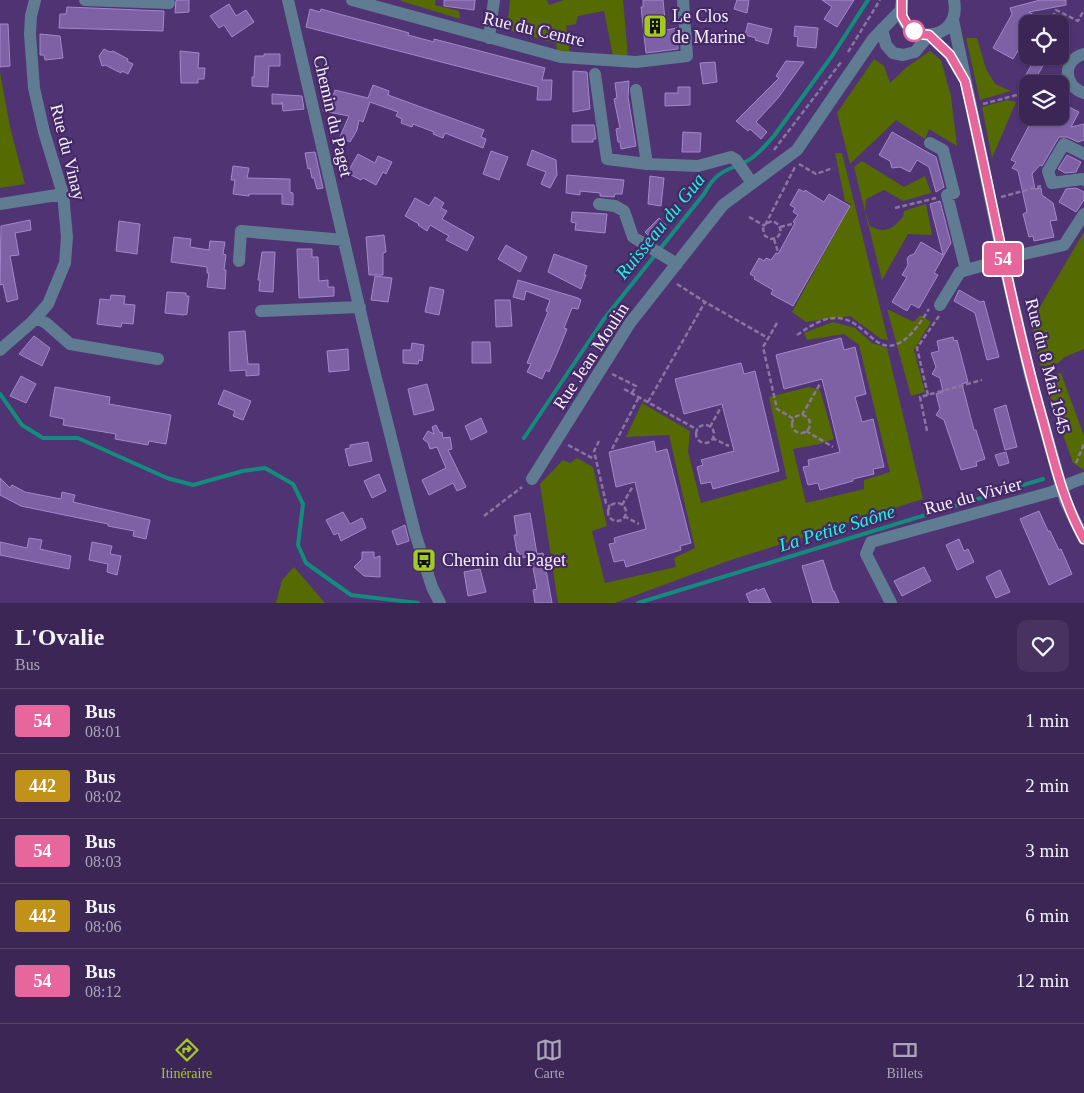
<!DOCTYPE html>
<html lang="fr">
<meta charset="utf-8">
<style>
body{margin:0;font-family:Georgia,serif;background:#473260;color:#f1f3f6;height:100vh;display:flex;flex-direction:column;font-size:19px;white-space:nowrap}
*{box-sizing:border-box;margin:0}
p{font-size:16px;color:#aca5b9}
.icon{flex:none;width:28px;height:28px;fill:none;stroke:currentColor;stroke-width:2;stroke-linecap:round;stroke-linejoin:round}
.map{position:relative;height:603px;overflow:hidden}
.panel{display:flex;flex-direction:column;background:#3c2656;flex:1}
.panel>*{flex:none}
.badge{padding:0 10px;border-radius:4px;font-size:18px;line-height:32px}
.fabs{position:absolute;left:1019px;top:15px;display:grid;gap:10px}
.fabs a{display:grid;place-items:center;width:50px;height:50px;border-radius:10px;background:#3c2656;box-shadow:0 1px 4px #0004,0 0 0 1px #55436c;font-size:25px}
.map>.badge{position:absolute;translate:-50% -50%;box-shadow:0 0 0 2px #fff}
.round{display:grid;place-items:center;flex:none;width:52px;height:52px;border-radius:10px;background:#473260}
.head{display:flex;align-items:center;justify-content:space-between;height:85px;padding:0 15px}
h1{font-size:24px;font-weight:600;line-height:38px}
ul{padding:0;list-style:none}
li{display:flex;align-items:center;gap:15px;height:65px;padding:0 15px;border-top:1px solid #55436c}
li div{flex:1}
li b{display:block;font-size:19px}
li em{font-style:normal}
li .badge{min-width:55px;font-weight:700;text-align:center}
.tabs{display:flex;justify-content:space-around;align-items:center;height:70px;border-top:1px solid #55436c;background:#3c2656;font-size:14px;color:#aca5b9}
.tabs a{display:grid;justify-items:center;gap:2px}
.tabs .current{color:#a4c825}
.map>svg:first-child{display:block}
.green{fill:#556a01}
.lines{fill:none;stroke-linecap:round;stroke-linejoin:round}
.stream{stroke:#138b7d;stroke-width:4}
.building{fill:#7d61a4;stroke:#a387cd}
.path{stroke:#8974a3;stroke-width:2.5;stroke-dasharray:5 2.5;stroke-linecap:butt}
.minor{stroke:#5f7c92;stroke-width:12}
.line-casing{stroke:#fff;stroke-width:11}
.line{stroke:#e7679c;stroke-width:8}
.stop-dot{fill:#fff;stroke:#e7679c;stroke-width:2.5}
.labels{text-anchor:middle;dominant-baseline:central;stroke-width:4.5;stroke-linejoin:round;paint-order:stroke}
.poi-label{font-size:18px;fill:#f5efff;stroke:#452866;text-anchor:start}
.street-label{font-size:18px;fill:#f5efff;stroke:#452866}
.water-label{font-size:19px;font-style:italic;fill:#17f8e0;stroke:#452866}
</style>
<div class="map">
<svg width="1084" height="603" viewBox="0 0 1084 603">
<rect width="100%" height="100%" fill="#503372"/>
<path class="green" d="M 401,0 L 435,0 L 435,5 L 459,11 L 460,19 L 401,1 Z
M 510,0 L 547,0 L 549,5 L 564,0 L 623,0 L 628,57 L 613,56 L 604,11 L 578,16 L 576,24 L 566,26 L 570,54 L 557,51 L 556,43 L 507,30 Z
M 966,38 L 977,38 L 986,69 L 995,84 L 1011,91 L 980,100 Z
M 930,51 L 941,60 L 951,96 L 957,146 L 929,129 L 925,139 L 896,120 L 850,164 L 837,113 L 874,59 L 884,66 L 890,83 L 907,67 Z
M 0,72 L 10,127 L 25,184 L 0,188 Z
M 1007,100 L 1016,102 L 992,158 L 982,107 Z
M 835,153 L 842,153 L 888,340 L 881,339 L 850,316 L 806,322 L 792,312 L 851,204 L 845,201 Z
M 862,161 L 904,187 L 925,176 L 931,193 L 903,201 L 884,190 L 866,199 L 865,211 L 870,226 C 886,234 892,229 903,217 L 904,211 L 926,204 L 932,235 L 908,234 L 882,280 L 854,167 Z
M 1084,232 L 1084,349 L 1065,357 L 1058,363 L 1041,368 L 1028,308 L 1041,305 Z
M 887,309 L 914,322 L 920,315 L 931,322 L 914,350 L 925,392 L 911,396 Z
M 833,322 L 855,328 L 872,343 L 887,348 L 923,499 L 728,561 L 615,603 L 558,603 L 540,484 L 563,460 L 570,463 L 577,458 L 593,467 L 607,526 L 592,531 L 605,583 L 676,567 L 674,558 L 695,548 L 669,435 L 626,437 L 642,403 L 690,431 L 688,452 L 701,503 L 787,479 L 769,397 L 809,387 L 820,390 L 834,439 L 820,444 L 793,449 L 806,503 L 864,489 L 864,480 L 890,472 L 859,345 L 844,334 L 807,340 L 804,333 Z
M 1061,373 L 1084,436 L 1084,470 L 1073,463 L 1043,377 Z
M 294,567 L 325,603 L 276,603 L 282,580 Z"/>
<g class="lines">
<path class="stream" d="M 743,163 C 755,158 765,146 774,136 L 832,56 L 868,0
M 0,394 L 22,425 L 43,438 L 78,438 L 167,478 L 193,485 L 243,471 L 265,468 L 293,484 L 303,504 L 298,545 L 306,563 L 351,595 L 418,603
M 524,438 L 604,319 L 704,194 C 713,178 718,173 736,166
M 638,603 L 1043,479"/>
</g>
<path class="building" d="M 176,0 L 189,0 L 189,12 L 175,13 Z
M 444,0 L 475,0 L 474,10 L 444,6 Z
M 643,0 L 663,0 L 666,30 L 677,28 L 678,49 L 646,53 L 641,7 L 643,7 Z
M 737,0 L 749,0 L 747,13 L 734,9 Z
M 822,0 L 854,0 L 837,27 L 824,19 L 832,7 Z
M 1040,0 L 1066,0 L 1066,5 L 1029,12 L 1036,16 L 1032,24 L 1028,24 L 1026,40 L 1024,44 L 1022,44 L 1013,59 L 993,48 L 1012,14 L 1010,8 Z
M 229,4 L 236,16 L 246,10 L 254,22 L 232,37 L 224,25 L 219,28 L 210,16 Z
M 67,7 L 164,11 L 163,31 L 59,28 L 60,14 L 66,14 Z
M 310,9 L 320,12 L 321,9 L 328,11 L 399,30 L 409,33 L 408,35 L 434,42 L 434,39 L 545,68 L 542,80 L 552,80 L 551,100 L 537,100 L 538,87 L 306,27 Z
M 748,23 L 772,29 L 768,44 L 755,40 L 756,38 L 745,35 Z
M 0,24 L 8,24 L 10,66 L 0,67 Z
M 795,26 L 818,28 L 816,48 L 797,46 L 798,37 L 794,36 Z
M 40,34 L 60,36 L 63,58 L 45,60 L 44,55 L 40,55 Z
M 104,49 L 110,52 L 113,51 L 128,59 L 127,61 L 133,64 L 128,74 L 122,71 L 121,73 L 105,65 L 102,66 L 99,56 Z
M 180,51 L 199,53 L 198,68 L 205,68 L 204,79 L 198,79 L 198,83 L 181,83 Z
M 264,54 L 280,54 L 280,66 L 269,66 L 268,87 L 252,86 L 252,77 L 254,77 L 255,56 L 264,56 Z
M 1035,59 L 1044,64 L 1033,83 L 1024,78 Z
M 786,61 L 804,62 L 778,98 L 756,122 L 767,132 L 761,139 L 750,129 L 748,131 L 736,121 L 779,78 L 776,76 Z
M 715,62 L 717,82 L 703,84 L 700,63 Z
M 573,71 L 587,72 L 590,109 L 573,112 Z
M 629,81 L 628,97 L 636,146 L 621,149 L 620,142 L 618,142 L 616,129 L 620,128 L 614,99 L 617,98 L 615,83 Z
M 373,85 L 389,91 L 388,95 L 484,130 L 481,137 L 486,139 L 483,148 L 445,133 L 443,138 L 433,134 L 434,132 L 413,124 L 412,127 L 401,123 L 402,119 L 396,116 L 398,112 L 370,102 L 363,122 L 359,120 L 357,130 L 350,142 L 340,137 L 349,116 L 323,111 L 327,93 L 334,94 L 335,90 L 368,98 Z
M 678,87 L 690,87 L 690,105 L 665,106 L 665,93 L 678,93 Z
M 272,94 L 302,96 L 304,109 L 283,111 L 282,102 L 282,104 L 272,104 Z
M 1065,105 L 1079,112 L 1071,127 L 1084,124 L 1084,140 L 1078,142 L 1067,137 L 1059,137 L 1042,166 L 1040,165 L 1032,174 L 1035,189 L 1041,188 L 1042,195 L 1053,203 L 1057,220 L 1050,221 L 1054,237 L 1034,241 L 1033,236 L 1029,237 L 1023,214 L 1027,212 L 1018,171 L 1012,168 L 1016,162 L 1011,160 L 1032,120 L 1035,121 L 1037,116 L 1060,116 L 1060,106 Z
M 572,125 L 594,125 L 596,139 L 593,139 L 593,142 L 572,142 Z
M 683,132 L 701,133 L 700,152 L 682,152 Z
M 892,132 L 936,157 L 944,187 L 936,192 L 929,167 L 917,160 L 910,172 L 900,167 L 892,168 L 890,161 L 879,155 Z
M 532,150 L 556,160 L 557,175 L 550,188 L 541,184 L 546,172 L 527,165 Z
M 491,151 L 508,157 L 499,180 L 483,174 Z
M 315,152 L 323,188 L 317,189 L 314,178 L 312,178 L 310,168 L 308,169 L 305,153 Z
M 358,154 L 375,163 L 378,156 L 392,162 L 386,174 L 383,172 L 376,185 L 363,178 L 361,180 L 347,173 Z
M 1067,155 L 1081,162 L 1076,172 L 1065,173 L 1058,169 Z
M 233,166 L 249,168 L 247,178 L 290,179 L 290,192 L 293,193 L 293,205 L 282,204 L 282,194 L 249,194 L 249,196 L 233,194 L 235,180 L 231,180 Z
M 567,175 L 624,180 L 622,194 L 615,194 L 614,197 L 600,196 L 600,193 L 580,191 L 580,195 L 566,193 Z
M 650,176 L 664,178 L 661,206 L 648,204 Z
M 1076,188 L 1084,192 L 1084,200 L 1076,212 L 1059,202 L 1066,189 Z
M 799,189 L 804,192 L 805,190 L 824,202 L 829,194 L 850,206 L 793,306 L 771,294 L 773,290 L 754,279 L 755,277 L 750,274 L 759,258 L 764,261 L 766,258 L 771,260 L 776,253 L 778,254 L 795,223 L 793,222 L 798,215 L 793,212 L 795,208 L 790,205 Z
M 435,197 L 444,203 L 441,208 L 447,211 L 442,219 L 474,237 L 467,251 L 446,240 L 449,236 L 430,225 L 427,231 L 418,225 L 419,224 L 405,216 L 415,198 L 429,206 Z
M 940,201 L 951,243 L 934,273 L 938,275 L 919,308 L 911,304 L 907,311 L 892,302 L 907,277 L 902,275 L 908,265 L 907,259 L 909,256 L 914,254 L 921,242 L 943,255 L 930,204 Z
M 572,212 L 607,214 L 605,233 L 575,230 L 576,223 L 571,222 Z
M 659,218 L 667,226 L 653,240 L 645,232 Z
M 30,220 L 31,230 L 15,233 L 19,255 L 10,256 L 18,299 L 7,302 L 3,284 L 0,285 L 1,226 Z
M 119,221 L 140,224 L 137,254 L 116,251 Z
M 384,235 L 386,252 L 383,253 L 383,275 L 369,275 L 366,237 Z
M 174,237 L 191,239 L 190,247 L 209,250 L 210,241 L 225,242 L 223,254 L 226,255 L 224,270 L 226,270 L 225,289 L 207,287 L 209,273 L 207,273 L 207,267 L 171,262 Z
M 506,245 L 527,257 L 520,272 L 498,259 Z
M 297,249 L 312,249 L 312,257 L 318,257 L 319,281 L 328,280 L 328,287 L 334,287 L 334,296 L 299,298 Z
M 262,252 L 275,252 L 273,292 L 259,291 L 260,280 L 258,280 Z
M 554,254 L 587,266 L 584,275 L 586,275 L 581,289 L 548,272 Z
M 375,276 L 392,278 L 388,302 L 371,300 Z
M 518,280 L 578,298 L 581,300 L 578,309 L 572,308 L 564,328 L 567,329 L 559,349 L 549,372 L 546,370 L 542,379 L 527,372 L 531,364 L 527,363 L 548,312 L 546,311 L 550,300 L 526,291 L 524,300 L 513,297 Z
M 430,287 L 444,290 L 439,315 L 425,312 Z
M 959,290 L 980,302 L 984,301 L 999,357 L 987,360 L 975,313 L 954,301 Z
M 167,292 L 186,293 L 186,296 L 189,296 L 187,314 L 184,315 L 165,313 Z
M 111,295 L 125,296 L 124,304 L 135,305 L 133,324 L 122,323 L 121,327 L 97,324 L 100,299 L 110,300 Z
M 495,300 L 510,300 L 512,326 L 496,327 Z
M 245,331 L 248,364 L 259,364 L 259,375 L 246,376 L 246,370 L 230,371 L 229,332 Z
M 34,336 L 50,348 L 42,366 L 19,354 Z
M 953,337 L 954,341 L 957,340 L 968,382 L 962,384 L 974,430 L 976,430 L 985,459 L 976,462 L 977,466 L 961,470 L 944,420 L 936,415 L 940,409 L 936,394 L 943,392 L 940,378 L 932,374 L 936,367 L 931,353 L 939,351 L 937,341 Z
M 841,338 L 844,350 L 855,347 L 866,394 L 855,397 L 862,422 L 873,419 L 884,467 L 873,469 L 874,474 L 853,479 L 853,481 L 820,490 L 818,483 L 808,485 L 803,467 L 809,466 L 808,460 L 840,452 L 822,379 L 784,389 L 776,355 Z
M 472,342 L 490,342 L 491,363 L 472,363 Z
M 412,343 L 424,345 L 422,361 L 419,360 L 418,364 L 403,363 L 403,350 L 411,350 Z
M 348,349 L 349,370 L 329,372 L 327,351 Z
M 741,363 L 744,374 L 755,371 L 779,471 L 713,489 L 711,482 L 701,484 L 697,467 L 703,465 L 701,460 L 734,451 L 722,404 L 684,414 L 675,379 Z
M 21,376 L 36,384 L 26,403 L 10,396 Z
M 427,384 L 434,410 L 414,415 L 408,389 Z
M 55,387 L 110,397 L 109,404 L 171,415 L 166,444 L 149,441 L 148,445 L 115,439 L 116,434 L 63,425 L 64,419 L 50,416 Z
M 224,390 L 251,401 L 243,420 L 233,416 L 235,411 L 218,404 Z
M 1006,405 L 1017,447 L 1005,450 L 994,409 Z
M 481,418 L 487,432 L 471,440 L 465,426 Z
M 436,425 L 440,433 L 442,432 L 443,438 L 450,437 L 452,449 L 448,450 L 466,487 L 457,491 L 453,483 L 429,495 L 422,480 L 446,468 L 437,447 L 430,449 L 428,443 L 423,439 L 428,431 L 434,434 L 432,427 Z
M 654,441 L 656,452 L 667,449 L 691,543 L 680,546 L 681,550 L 626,567 L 624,560 L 614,562 L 609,544 L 615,543 L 614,538 L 646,529 L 635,482 L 616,487 L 609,452 Z
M 368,442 L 372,461 L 349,466 L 345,449 L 350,448 L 350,445 Z
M 1006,452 L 1009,463 L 999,466 L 995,455 Z
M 379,474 L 386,491 L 372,498 L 364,481 Z
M 0,478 L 10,488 L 12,485 L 25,492 L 61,499 L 62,492 L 75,495 L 73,502 L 150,520 L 146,539 L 133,536 L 134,531 L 108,526 L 108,524 L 21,506 L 0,495 Z
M 1039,511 L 1048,531 L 1050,531 L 1059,550 L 1061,549 L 1072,574 L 1049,585 L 1020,519 Z
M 343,512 L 350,524 L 362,518 L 366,528 L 341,541 L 338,533 L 334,535 L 326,520 Z
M 530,513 L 537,554 L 543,553 L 552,603 L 535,603 L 533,590 L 537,589 L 532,562 L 528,563 L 526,557 L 521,558 L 519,552 L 517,552 L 514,535 L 517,535 L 514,516 Z
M 405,525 L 409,541 L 397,545 L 392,531 Z
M 29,538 L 42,540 L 40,549 L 71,556 L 69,569 L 0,555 L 0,542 L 27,548 Z
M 959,539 L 964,551 L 968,549 L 974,562 L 957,570 L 946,545 Z
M 92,542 L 112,546 L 110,554 L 121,556 L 117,575 L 107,572 L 108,564 L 89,560 Z
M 362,552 L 374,552 L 374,558 L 380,556 L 380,577 L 364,576 L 354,567 L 362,559 Z
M 823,560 L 833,591 L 834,591 L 839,603 L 813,603 L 802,566 Z
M 924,567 L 931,581 L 902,596 L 894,581 Z
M 480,569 L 486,592 L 468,596 L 464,572 Z
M 1000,570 L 1010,592 L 996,598 L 986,577 Z
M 764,588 L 771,603 L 750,603 L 746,594 L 757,589 L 757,591 Z"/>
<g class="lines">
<path class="path" d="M 1049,24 L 1056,10 L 1078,21 L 1084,10
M 848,52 L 880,0
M 983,104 L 1028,92
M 774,150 L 842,61
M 799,164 L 816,174 L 833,168
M 1001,197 L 1041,186
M 895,208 L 936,198
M 749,217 L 765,226
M 767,223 L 773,221 L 779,225 L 781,232 L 777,238 L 771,239 L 765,236 L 763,229 L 795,167
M 780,227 L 792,224
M 774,239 L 778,252
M 677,284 L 705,302 L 768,338
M 777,323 L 763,347 L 777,409 L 794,419
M 797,335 C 809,327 821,318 836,318 C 853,318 863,331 876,341 C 899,358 919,325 929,309
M 612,374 L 636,386 L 632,393
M 624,389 L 698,430
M 928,395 L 917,348 L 939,316
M 648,402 L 705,302
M 802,415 L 820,384
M792 424a9 9 0 1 1 18 0a9 9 0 1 1-18 0Z
M696 434a9 9 0 1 1 18 0a9 9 0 1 1-18 0Z
M 710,427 L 721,407
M 806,431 L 833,447
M 927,431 L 920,397 L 982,380
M 712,438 L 729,446
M 599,441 L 594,451 L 606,503 L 610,507
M 568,445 L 594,459
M 612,449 L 639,397
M 1076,463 L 1084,444
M608 512a9 9 0 1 1 18 0a9 9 0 1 1-18 0Z
M 622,505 L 633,486
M 484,516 L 522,487
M 624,516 L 639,524"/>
<path class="minor" d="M 85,0 L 169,3
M 288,0 L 372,362 L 415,533 L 432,587 L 440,603
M 352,0 L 561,57 L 636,62 L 687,56 L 683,0
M 902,0 C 892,45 963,47 954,0
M 953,20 L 1003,259 L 1030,375 L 1065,500 L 1084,539
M 882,29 L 886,45 L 893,53 L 903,55 L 915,52 L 929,35 L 950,55 L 960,72
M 489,38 L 494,0
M 1084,54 C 1062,60 1063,86 1084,93
M 595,74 L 607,159 L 647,164 L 698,166 L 731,157 L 736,160 L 752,183
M 636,90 L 647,164
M 930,143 L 943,150 L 954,193 L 947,195 L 966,270
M 1084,154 L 1064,144 L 1048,171 L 1052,183 L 1082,179 L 1084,180
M 0,204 L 63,194
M 599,204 L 615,206 L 624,211 L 633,237 L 677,264
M 239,261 L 241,231 L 344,240
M 940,305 L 960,272 L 1015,256 L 1064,245 L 1084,214
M 261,311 L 360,307
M 36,318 L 46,323 L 70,344 L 158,359
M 0,350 L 32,322 L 48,304 L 65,263 L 67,237 L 63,194 L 44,132 L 34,88 L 30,34 L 31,16 L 35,0
M 532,479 L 630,323 L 723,205 L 797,150 L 873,39 L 901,10
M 891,603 L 866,554 L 871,542 L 1052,492 L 1071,483 L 1084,478"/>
</g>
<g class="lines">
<g class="line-casing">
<path id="line" d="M 902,0 L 902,16 L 909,28 L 919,34 L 929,35 L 950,55 L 965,81 C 991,192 1010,304 1041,414 C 1053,456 1062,500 1084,539"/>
</g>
<use href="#line" class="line"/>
</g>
<defs>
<g id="building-square" transform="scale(1.25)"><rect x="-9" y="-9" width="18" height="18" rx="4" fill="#a4c825" stroke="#452866"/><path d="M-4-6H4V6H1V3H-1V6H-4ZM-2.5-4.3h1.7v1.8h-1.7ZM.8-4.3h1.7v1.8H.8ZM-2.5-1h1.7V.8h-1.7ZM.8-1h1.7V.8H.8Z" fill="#111"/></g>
<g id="bus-square" transform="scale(1.25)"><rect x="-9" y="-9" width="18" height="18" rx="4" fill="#a4c825" stroke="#452866"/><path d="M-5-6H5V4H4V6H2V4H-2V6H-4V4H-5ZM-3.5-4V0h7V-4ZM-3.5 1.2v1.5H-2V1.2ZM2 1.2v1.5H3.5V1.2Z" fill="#111"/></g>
</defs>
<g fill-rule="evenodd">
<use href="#building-square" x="655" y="26"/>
<use href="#bus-square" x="424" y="560"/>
</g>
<circle class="stop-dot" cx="914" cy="31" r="10"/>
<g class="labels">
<g class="poi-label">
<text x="672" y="16">Le Clos<tspan x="672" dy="21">de Marine</tspan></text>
<text x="442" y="560">Chemin du Paget</text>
</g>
<g class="street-label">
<text transform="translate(534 29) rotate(13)">Rue du Centre</text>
<text transform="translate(333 116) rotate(77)">Chemin du Paget</text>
<text transform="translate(68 152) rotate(76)">Rue du Vinay</text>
<text transform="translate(591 356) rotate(-57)">Rue Jean Moulin</text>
<text transform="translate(1048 366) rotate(76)">Rue du 8 Mai 1945</text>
<text transform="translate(973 496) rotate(-15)">Rue du Vivier</text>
</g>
<g class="water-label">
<text transform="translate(660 226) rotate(-51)">Ruisseau du Gua</text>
<text transform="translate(837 528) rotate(-17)">La Petite Saône</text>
</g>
</g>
</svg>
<div class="fabs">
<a><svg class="icon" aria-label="locate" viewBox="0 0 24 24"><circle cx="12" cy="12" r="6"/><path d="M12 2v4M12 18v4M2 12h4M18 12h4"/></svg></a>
<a><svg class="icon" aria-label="layers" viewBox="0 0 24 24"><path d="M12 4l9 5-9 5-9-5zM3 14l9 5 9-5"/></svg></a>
</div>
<b class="badge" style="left:1003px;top:259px;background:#e7679c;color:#fff">54</b>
</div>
<section class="panel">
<div class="head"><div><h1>L'Ovalie</h1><p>Bus</p></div><a class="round"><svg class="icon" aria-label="heart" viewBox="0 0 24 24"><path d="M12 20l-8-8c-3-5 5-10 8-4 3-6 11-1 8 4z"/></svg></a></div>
<ul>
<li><span class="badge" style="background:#e7679c;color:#fff">54</span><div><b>Bus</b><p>08:01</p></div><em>1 min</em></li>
<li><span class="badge" style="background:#c0921a;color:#fff">442</span><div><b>Bus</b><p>08:02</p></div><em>2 min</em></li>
<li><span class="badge" style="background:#e7679c;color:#fff">54</span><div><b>Bus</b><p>08:03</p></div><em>3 min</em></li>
<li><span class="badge" style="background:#c0921a;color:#fff">442</span><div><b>Bus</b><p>08:06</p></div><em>6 min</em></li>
<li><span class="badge" style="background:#e7679c;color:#fff">54</span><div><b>Bus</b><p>08:12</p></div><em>12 min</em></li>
</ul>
</section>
<nav class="tabs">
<a class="current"><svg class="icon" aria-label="directions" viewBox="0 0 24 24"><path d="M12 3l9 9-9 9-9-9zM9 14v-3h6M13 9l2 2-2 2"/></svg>Itinéraire</a>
<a><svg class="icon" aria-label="map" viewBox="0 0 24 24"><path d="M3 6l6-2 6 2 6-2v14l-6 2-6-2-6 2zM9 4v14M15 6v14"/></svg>Carte</a>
<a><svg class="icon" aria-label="tickets" viewBox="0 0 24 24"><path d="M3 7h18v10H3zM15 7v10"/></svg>Billets</a>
</nav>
